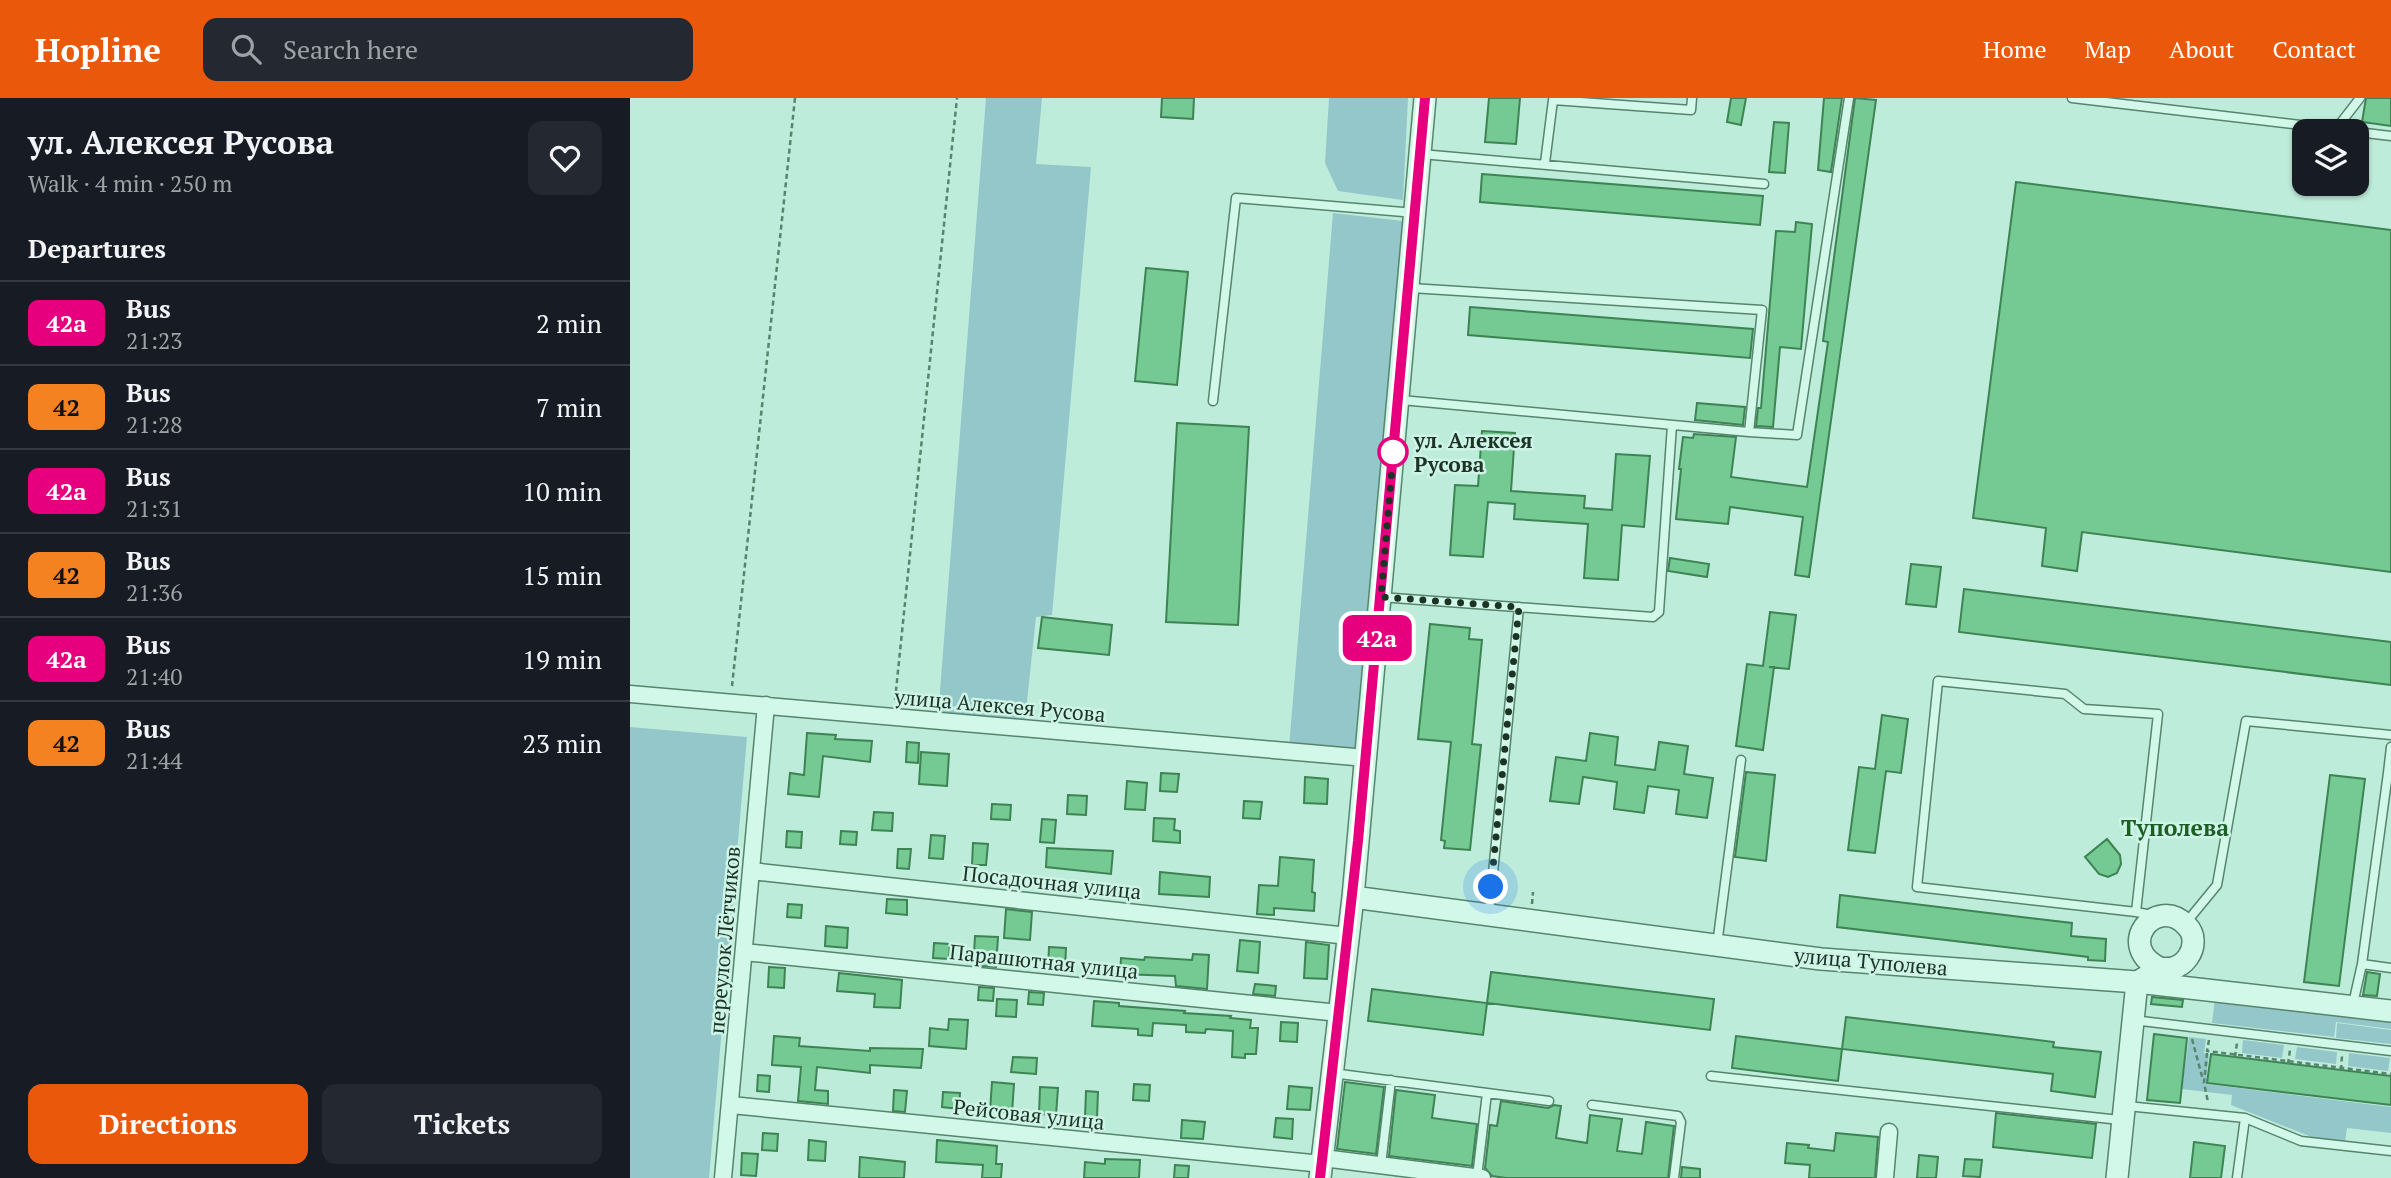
<!DOCTYPE html>
<meta charset="utf-8">
<style>
body{margin:0;font-family:"PT Serif",serif;background:#242831;color:#f1f3f6;height:100vh;display:flex;flex-direction:column;font-size:26px;white-space:nowrap}
*{box-sizing:border-box;margin:0}
p{font-size:23px;color:#9ea1a6}
.icon{flex:none;width:38px;height:38px;fill:none;stroke:currentColor;stroke-width:2;stroke-linecap:round;stroke-linejoin:round}
.map{position:relative;flex:1;overflow:hidden}
.panel{display:flex;flex-direction:column;background:#171b24;width:630px}
.panel>*{flex:none}
.badge{padding:0 14px;border-radius:10px;font-size:24px;line-height:46px}
.controls{position:absolute;left:1662px;top:21px;display:grid;gap:14px}
.controls a{display:grid;place-items:center;width:77px;height:77px;border-radius:14px;background:#171b24;box-shadow:0 2px 5px #0004;font-size:35px}
.you{position:absolute;width:35px;height:35px;margin:-18px;border:5px solid #fff;border-radius:50%;background:#1a73e8;box-shadow:0 0 0 10px #1a73e833}
.map>.badge{position:absolute;translate:-50% -50%;box-shadow:0 0 0 4px #fff}
h2{padding:0 28px;font-size:26px;line-height:63px}
.round{display:grid;place-items:center;flex:none;width:74px;height:74px;border-radius:14px;background:#242831}
.headline{display:flex;align-items:center;justify-content:space-between;height:119px;padding:0 28px}
h1{font-size:33px;font-weight:700;line-height:52px}
.cta{display:flex;gap:14px;margin-top:auto;padding:14px 28px}
.cta a{flex:1;height:80px;border-radius:14px;background:#ea580c;color:#fff;font-size:28px;font-weight:700;line-height:80px;text-align:center}
.cta a+a{background:#242831;color:#f1f3f6}
ul{padding:0;list-style:none}
li{display:flex;align-items:center;gap:21px;height:84px;padding:0 28px;border-top:2px solid #363941}
li div{flex:1}
li b{display:block;font-size:26px}
li em{font-style:normal}
li .badge{min-width:77px;font-weight:700;text-align:center}
header{display:flex;align-items:center;gap:42px;box-sizing:border-box;height:98px;padding:0 35px;background:#ea580c;color:#fff}
header strong{font-size:33px}
nav{display:flex;gap:38px;margin-inline-start:auto;font-size:24px}
.search{width:490px;height:63px;background:#242831;display:flex;align-items:center;gap:18px;box-sizing:border-box;padding:0 24px;border-radius:14px;color:#9ea1a6;font-size:26px}
main{display:flex;flex:1;min-height:0}
.map>svg:first-child{display:block}
.green{fill:#93c7ca}
.building{fill:#74ca92;stroke:#3e8354;stroke-width:2}
.lines{fill:none;stroke-linecap:round;stroke-linejoin:round}
.service-casing{stroke:#57846c;stroke-width:11}
.minor-casing{stroke:#57846c;stroke-width:19}
.tertiary-casing{stroke:#57846c;stroke-width:24}
.path{stroke:#57846c;stroke-width:2.5;stroke-dasharray:5 3.5;stroke-linecap:butt}
.service{stroke:#d1f8e9;stroke-width:8}
.minor{stroke:#d1f8e9;stroke-width:16}
.tertiary{stroke:#d1f8e9;stroke-width:21}
.line-casing{stroke:#fff;stroke-width:16}
.line{stroke:#e6007e;stroke-width:10}
.walk{stroke:#1c3426;stroke-width:7;stroke-dasharray:0 12.6}
.stop-dot{fill:#fff;stroke:#e6007e;stroke-width:3.5}
.labels{text-anchor:middle;dominant-baseline:central;stroke-width:5;stroke-linejoin:round;paint-order:stroke}
.stop-label{font-size:21px;font-weight:bold;fill:#1c3426;stroke:#cdf4e6;text-anchor:start}
.street-label{font-size:21px;fill:#1c3426;stroke:#cdf4e6}
.neighbourhood-label{font-size:23px;font-weight:bold;fill:#1c5f25;stroke:#cdf4e6}
</style>
<header>
<strong>Hopline</strong>
<div class="search"><svg class="icon" aria-label="search" viewBox="0 0 24 24"><circle cx="10" cy="10" r="6"/><path d="M15 15l6 6"/></svg>Search here</div>
<nav><a>Home</a><a>Map</a><a>About</a><a>Contact</a></nav>
</header>
<main>
<section class="panel">
<div class="headline"><div><h1>ул. Алексея Русова</h1><p>Walk · 4 min · 250 m</p></div><a class="round"><svg class="icon" aria-label="heart" viewBox="0 0 24 24"><path d="M12 20l-8-8c-3-5 5-10 8-4 3-6 11-1 8 4z"/></svg></a></div>
<h2>Departures</h2>
<ul>
<li><span class="badge" style="background:#e6007e;color:#fff">42a</span><div><b>Bus</b><p>21:23</p></div><em>2 min</em></li>
<li><span class="badge" style="background:#f58220;color:#111">42</span><div><b>Bus</b><p>21:28</p></div><em>7 min</em></li>
<li><span class="badge" style="background:#e6007e;color:#fff">42a</span><div><b>Bus</b><p>21:31</p></div><em>10 min</em></li>
<li><span class="badge" style="background:#f58220;color:#111">42</span><div><b>Bus</b><p>21:36</p></div><em>15 min</em></li>
<li><span class="badge" style="background:#e6007e;color:#fff">42a</span><div><b>Bus</b><p>21:40</p></div><em>19 min</em></li>
<li><span class="badge" style="background:#f58220;color:#111">42</span><div><b>Bus</b><p>21:44</p></div><em>23 min</em></li>
</ul>
<div class="cta"><a>Directions</a><a>Tickets</a></div>
</section>
<div class="map">
<svg width="1761" height="1080" viewBox="0 0 1761 1080">
<rect width="100%" height="100%" fill="#beecdb"/>
<path class="green" d="M 356,0 L 412,0 L 406,66 L 461,69 L 422,517 L 406,519 L 395,622 L 308,619 Z
M 699,0 L 778,0 L 773,102 L 708,93 L 695,65 Z
M 703,115 L 773,123 L 725,656 L 659,650 Z
M 0,629 L 117,639 L 79,1080 L 0,1080 Z
M 1585,901 L 1761,923 L 1761,931 L 1706,924 L 1704,939 L 1582,925 Z
M 1707,925 L 1761,932 L 1761,946 L 1706,940 Z
M 1559,939 L 1576,941 L 1574,955 L 1579,956 L 1576,986 L 1761,1009 L 1761,1035 L 1717,1030 L 1715,1044 L 1684,1040 L 1601,1007 L 1602,997 L 1552,991 Z
M 1613,942 L 1654,947 L 1652,960 L 1612,955 Z
M 1667,949 L 1707,954 L 1706,966 L 1665,961 Z
M 1719,955 L 1760,960 L 1758,973 L 1718,968 Z"/>
<path class="building" d="M 532,0 L 564,0 L 563,21 L 531,19 Z
M 859,0 L 890,0 L 886,46 L 855,44 Z
M 1101,0 L 1116,0 L 1111,27 L 1097,24 Z
M 1194,0 L 1212,0 L 1201,74 L 1188,72 Z
M 1225,0 L 1246,2 L 1179,479 L 1165,477 L 1173,419 L 1100,409 L 1098,426 L 1046,421 L 1051,371 L 1049,371 L 1053,339 L 1063,340 L 1064,336 L 1106,339 L 1101,379 L 1177,389 L 1198,244 L 1193,243 Z
M 1736,0 L 1761,0 L 1761,28 L 1732,24 Z
M 1144,24 L 1159,25 L 1155,75 L 1139,74 Z
M 852,76 L 1133,98 L 1130,127 L 850,104 Z
M 1386,84 L 1761,132 L 1761,474 L 1452,434 L 1447,473 L 1412,468 L 1416,430 L 1343,420 Z
M 1166,124 L 1182,126 L 1171,251 L 1150,249 L 1143,329 L 1126,328 L 1128,310 L 1131,310 L 1146,133 L 1165,134 Z
M 516,170 L 558,174 L 547,287 L 505,283 Z
M 840,209 L 1123,231 L 1120,260 L 838,237 Z
M 1067,305 L 1115,309 L 1113,327 L 1065,322 Z
M 547,325 L 619,329 L 608,527 L 536,524 Z
M 852,333 L 885,335 L 881,393 L 955,398 L 954,410 L 982,412 L 986,356 L 1020,358 L 1014,429 L 992,427 L 988,482 L 954,480 L 958,426 L 884,421 L 885,406 L 858,404 L 853,459 L 820,457 L 825,387 L 848,388 Z
M 1040,460 L 1079,466 L 1077,479 L 1038,473 Z
M 1281,466 L 1311,469 L 1306,509 L 1276,506 Z
M 1334,491 L 1761,544 L 1761,587 L 1329,534 Z
M 1140,514 L 1166,517 L 1159,571 L 1139,569 L 1144,569 L 1133,652 L 1106,648 L 1117,566 L 1133,568 Z
M 412,519 L 482,527 L 479,557 L 408,550 Z
M 800,526 L 840,530 L 839,541 L 852,542 L 842,646 L 851,647 L 840,752 L 814,750 L 815,743 L 811,742 L 821,644 L 788,641 Z
M 1252,617 L 1278,621 L 1271,675 L 1256,673 L 1245,755 L 1218,752 L 1229,669 L 1245,671 Z
M 177,635 L 206,637 L 205,641 L 242,643 L 240,664 L 193,658 L 189,699 L 158,696 L 160,675 L 174,677 Z
M 960,635 L 988,639 L 985,667 L 1025,672 L 1029,644 L 1058,648 L 1054,676 L 1083,680 L 1077,720 L 1046,716 L 1049,692 L 1018,688 L 1014,715 L 984,711 L 987,684 L 953,679 L 949,706 L 920,703 L 926,659 L 956,663 Z
M 277,644 L 289,645 L 288,665 L 276,664 Z
M 291,654 L 319,656 L 317,688 L 289,686 Z
M 1116,674 L 1145,677 L 1136,763 L 1105,759 Z
M 531,675 L 549,676 L 547,694 L 530,693 Z
M 1700,677 L 1735,681 L 1709,888 L 1674,884 Z
M 675,679 L 698,681 L 697,706 L 674,705 Z
M 497,683 L 517,685 L 515,712 L 495,711 Z
M 438,697 L 457,698 L 456,717 L 437,716 Z
M 614,703 L 632,704 L 630,721 L 613,720 Z
M 362,706 L 381,707 L 380,722 L 361,721 Z
M 244,714 L 263,715 L 262,733 L 242,732 Z
M 524,720 L 545,721 L 544,732 L 550,733 L 550,745 L 523,743 Z
M 412,721 L 426,722 L 424,745 L 410,744 Z
M 157,733 L 172,734 L 171,750 L 156,749 Z
M 211,733 L 227,734 L 226,747 L 210,746 Z
M 301,737 L 315,738 L 313,761 L 299,760 Z
M 1477,741 L 1490,757 L 1491,766 L 1487,775 L 1478,779 L 1469,776 L 1455,759 Z
M 343,745 L 358,746 L 356,767 L 342,767 Z
M 417,750 L 483,753 L 481,776 L 416,769 Z
M 268,751 L 281,751 L 279,771 L 267,770 Z
M 650,759 L 684,762 L 682,794 L 685,795 L 684,813 L 644,810 L 644,817 L 627,816 L 629,787 L 648,788 Z
M 530,774 L 580,779 L 579,799 L 529,796 Z
M 1210,797 L 1442,825 L 1441,838 L 1476,841 L 1475,863 L 1458,862 L 1458,859 L 1207,829 Z
M 257,801 L 277,802 L 277,817 L 256,815 Z
M 158,806 L 172,807 L 171,820 L 157,819 Z
M 376,811 L 402,814 L 400,842 L 374,840 Z
M 196,828 L 218,830 L 217,850 L 195,848 Z
M 345,838 L 368,839 L 366,869 L 350,868 L 351,855 L 344,855 Z
M 610,842 L 630,844 L 628,875 L 607,873 Z
M 676,844 L 699,847 L 697,881 L 674,880 Z
M 304,845 L 320,846 L 319,861 L 303,860 Z
M 419,849 L 436,850 L 435,871 L 418,870 Z
M 563,856 L 579,857 L 577,891 L 546,888 L 545,878 L 490,876 L 491,860 L 514,862 L 515,859 L 562,862 Z
M 139,869 L 155,870 L 154,890 L 138,889 Z
M 861,874 L 1084,901 L 1080,932 L 857,905 Z
M 1737,874 L 1750,876 L 1747,898 L 1733,897 Z
M 209,875 L 272,882 L 270,910 L 244,909 L 245,896 L 207,893 Z
M 625,886 L 646,888 L 645,898 L 623,896 Z
M 349,889 L 364,890 L 363,903 L 348,902 Z
M 742,891 L 857,905 L 853,937 L 738,923 Z
M 399,894 L 414,895 L 413,907 L 398,906 Z
M 1522,899 L 1553,902 L 1552,909 L 1521,906 Z
M 367,901 L 387,902 L 386,919 L 366,918 Z
M 464,903 L 489,905 L 489,908 L 555,913 L 554,915 L 601,918 L 600,920 L 621,922 L 620,930 L 628,930 L 626,956 L 615,956 L 615,960 L 602,959 L 603,933 L 576,931 L 575,935 L 556,934 L 556,927 L 523,925 L 522,938 L 508,937 L 508,931 L 462,928 Z
M 1216,919 L 1424,944 L 1423,949 L 1471,954 L 1465,999 L 1421,993 L 1423,976 L 1212,951 Z
M 319,921 L 338,922 L 336,951 L 299,948 L 300,930 L 318,932 Z
M 651,924 L 668,925 L 667,944 L 650,943 Z
M 1524,936 L 1557,940 L 1550,1005 L 1517,1002 Z
M 144,938 L 170,940 L 169,948 L 240,953 L 240,950 L 293,951 L 291,970 L 240,967 L 240,975 L 187,969 L 185,992 L 198,993 L 198,1006 L 168,1003 L 171,969 L 142,967 Z
M 1106,938 L 1212,951 L 1208,983 L 1102,970 Z
M 1581,956 L 1761,978 L 1761,1007 L 1577,985 Z
M 383,959 L 407,960 L 406,976 L 381,974 Z
M 128,977 L 140,978 L 139,994 L 127,993 Z
M 362,984 L 384,986 L 382,1015 L 360,1013 Z
M 715,984 L 754,989 L 746,1056 L 707,1051 Z
M 504,986 L 520,987 L 519,1003 L 503,1002 Z
M 659,988 L 682,990 L 680,1012 L 657,1011 Z
M 410,989 L 428,990 L 426,1017 L 409,1016 Z
M 264,992 L 277,993 L 275,1014 L 263,1013 Z
M 766,992 L 805,997 L 802,1020 L 847,1026 L 842,1068 L 759,1058 Z
M 456,993 L 468,994 L 467,1020 L 455,1019 Z
M 313,994 L 330,995 L 329,1011 L 312,1009 Z
M 871,1003 L 918,1010 L 924,1007 L 931,1008 L 926,1040 L 957,1045 L 960,1017 L 992,1021 L 987,1053 L 1012,1056 L 1016,1024 L 1044,1028 L 1038,1080 L 876,1080 L 862,1078 L 855,1070 L 860,1027 L 867,1028 Z
M 1366,1015 L 1466,1026 L 1462,1060 L 1363,1049 Z
M 646,1020 L 663,1021 L 662,1041 L 644,1039 Z
M 552,1022 L 575,1024 L 573,1041 L 551,1040 Z
M 133,1035 L 148,1036 L 147,1053 L 132,1052 Z
M 1206,1035 L 1248,1039 L 1245,1080 L 1179,1080 L 1180,1067 L 1155,1065 L 1157,1045 L 1179,1047 L 1178,1050 L 1204,1053 Z
M 179,1042 L 196,1044 L 195,1063 L 178,1062 Z
M 307,1042 L 367,1048 L 366,1066 L 372,1066 L 371,1080 L 352,1080 L 353,1067 L 306,1064 Z
M 1564,1044 L 1595,1048 L 1591,1080 L 1560,1080 Z
M 112,1055 L 128,1056 L 126,1078 L 111,1077 Z
M 1289,1057 L 1308,1059 L 1306,1080 L 1287,1080 Z
M 230,1059 L 275,1064 L 274,1080 L 229,1080 Z
M 475,1061 L 510,1062 L 509,1080 L 454,1080 L 455,1064 L 475,1066 Z
M 1335,1061 L 1352,1062 L 1350,1079 L 1333,1078 Z
M 545,1067 L 559,1068 L 558,1080 L 544,1080 Z
M 1052,1069 L 1070,1071 L 1070,1080 L 1051,1080 Z"/>
<g class="lines">
<g class="service-casing">
<path id="service" d="M 1442,0 L 1721,33
M 1706,31 L 1730,0
M 1727,34 L 1761,38
M 791,56 L 1134,86
M 915,65 L 923,2 L 1061,12 L 1062,0
M 771,302 L 1119,334 L 1132,212 L 781,190
M 583,303 L 606,100 L 785,115
M 1119,334 L 1167,337 L 1219,0
M 750,499 L 1023,519 L 1029,514 L 1042,327
M 1758,675 L 1761,649
M 1506,814 L 1287,789 L 1308,583 L 1435,596 L 1454,611 L 1528,616 L 1506,814 L 1522,817
M 859,816 L 889,509
M 1555,826 L 1587,787 L 1616,623 L 1761,637
M 1087,847 L 1111,662
M 1732,866 L 1761,870
M 1723,906 L 1732,866 L 1758,675 L 1761,675
M 1503,922 L 1761,953
M 702,975 L 857,995 L 847,1079
M 1081,978 L 1490,1022
M 857,995 L 919,1003
M 962,1007 L 1048,1018 L 1051,1024 L 1044,1080
M 1497,1008 L 1615,1020 L 1671,1043 L 1761,1053
M 751,1067 L 761,982
M 1607,1080 L 1615,1020"/>
</g>
<g class="minor-casing">
<path id="minor" d="M 0,596 L 736,660
M 121,773 L 718,838
M 114,854 L 709,915
M 101,1007 L 692,1066
M 693,1060 L 852,1080
M 93,1080 L 136,607
M 1255,1080 L 1259,1034"/>
</g>
<g class="tertiary-casing">
<path id="tertiary" d="M 723,799 L 1191,861 L 1507,884 L 1761,913
M 1507,884 C 1515,880 1524,874 1532,871 C 1535,870 1539,871 1543,870 C 1555,867 1564,854 1563,842 C 1563,836 1560,831 1556,827 C 1525,796 1483,850 1532,871
M 690,1080 L 723,799 L 795,0
M 1487,1080 L 1507,884"/>
</g>
<path class="path" d="M 102,588 L 165,0
M 265,602 L 327,0
M 902,806 L 903,794
M 1562,941 L 1573,982
M 1579,942 L 1577,953 L 1761,976
M 1577,955 L 1574,985 L 1578,1004
M 1605,959 L 1607,945
M 1658,966 L 1660,952
M 1711,972 L 1712,958"/>
<use href="#service" class="service"/>
<use href="#minor" class="minor"/>
<use href="#tertiary" class="tertiary"/>
</g>
<g class="lines">
<g class="line-casing">
<path id="line" d="M 690,1080 L 728,743 L 795,0"/>
</g>
<use href="#line" class="line"/>
<path class="walk" d="M 763,354 L 764,347 L 751,499 L 889,509 L 861,789"/>
</g>
<circle class="stop-dot" cx="763" cy="354" r="14"/>
<g class="labels">
<g class="stop-label">
<text x="784" y="342">ул. Алексея<tspan x="784" dy="24">Русова</tspan></text>
</g>
<g class="street-label">
<text transform="translate(370 607) rotate(5)">улица Алексея Русова</text>
<text transform="translate(422 784) rotate(6)">Посадочная улица</text>
<text transform="translate(94 842) rotate(-85)">переулок Лётчиков</text>
<text transform="translate(414 863) rotate(6)">Парашютная улица</text>
<text transform="translate(1241 863) rotate(5)">улица Туполева</text>
<text transform="translate(399 1016) rotate(6)">Рейсовая улица</text>
</g>
<g class="neighbourhood-label">
<text x="1545" y="729">Туполева</text>
</g>
</g>
</svg>
<div class="controls">
<a><svg class="icon" aria-label="layers" viewBox="0 0 24 24"><path d="M12 4l9 5-9 5-9-5zM3 14l9 5 9-5"/></svg></a>
</div>
<div class="you" style="left:861px;top:789px"></div>
<b class="badge" style="left:747px;top:540px;background:#e6007e;color:#fff">42a</b>
</div>
</main>
